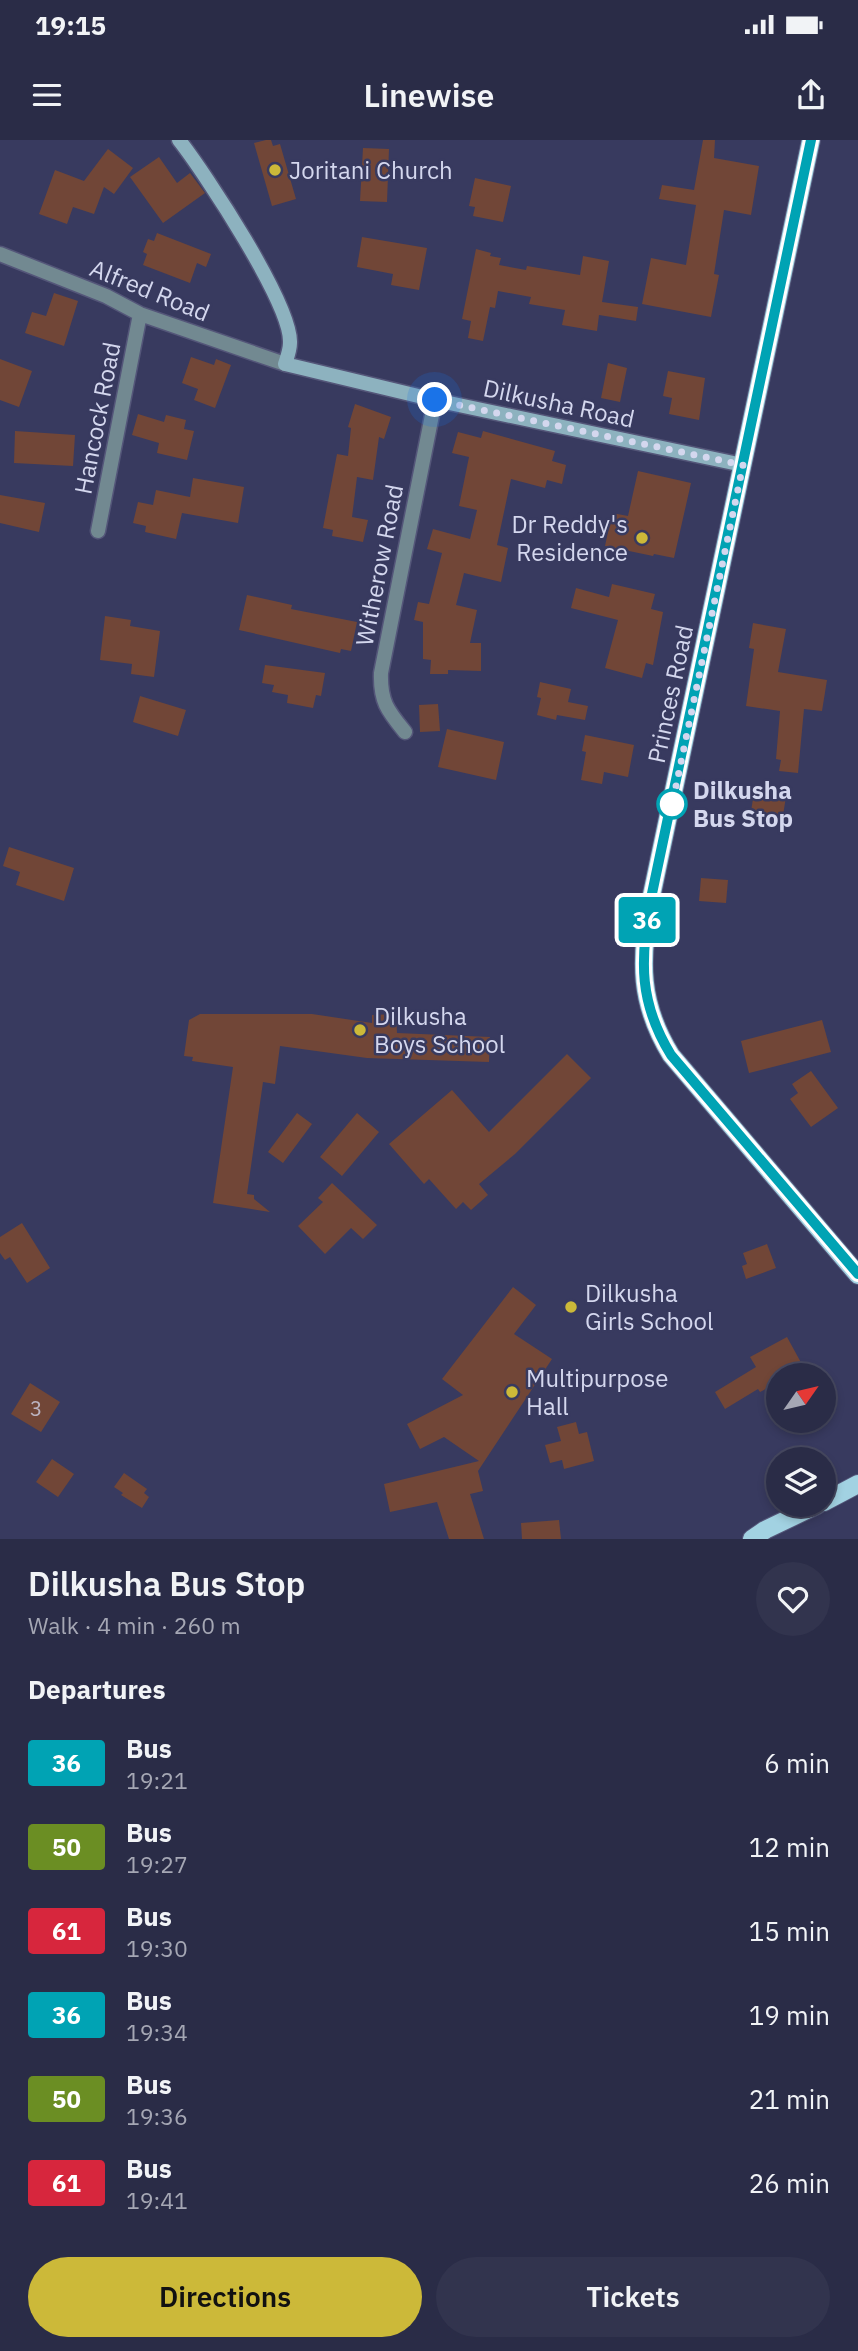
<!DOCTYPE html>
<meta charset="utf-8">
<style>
body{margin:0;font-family:"IBM Plex Sans",sans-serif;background:#32344e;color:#f1f3f6;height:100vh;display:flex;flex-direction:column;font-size:26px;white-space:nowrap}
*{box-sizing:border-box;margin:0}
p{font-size:23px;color:#a5a7b4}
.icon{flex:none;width:38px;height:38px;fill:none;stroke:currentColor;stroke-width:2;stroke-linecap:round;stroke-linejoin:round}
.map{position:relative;height:1399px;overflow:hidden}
.details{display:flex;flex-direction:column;background:#2a2c47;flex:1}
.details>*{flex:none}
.badge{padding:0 14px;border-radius:5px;font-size:24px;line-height:46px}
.needle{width:46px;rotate:56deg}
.buttons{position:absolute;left:766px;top:1223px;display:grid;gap:14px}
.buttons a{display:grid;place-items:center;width:70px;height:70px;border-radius:50%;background:#2a2c47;box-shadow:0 4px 10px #0003,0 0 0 2px #464860;font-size:35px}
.you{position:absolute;width:35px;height:35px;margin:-18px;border:5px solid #fff;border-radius:50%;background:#1a73e8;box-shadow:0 0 0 10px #1a73e833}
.map>.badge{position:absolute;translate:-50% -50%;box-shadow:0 0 0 4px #fff}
h2{padding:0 28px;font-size:26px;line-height:63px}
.round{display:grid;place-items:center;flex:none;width:74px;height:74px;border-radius:37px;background:#32344e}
.overview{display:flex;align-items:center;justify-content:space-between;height:119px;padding:0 28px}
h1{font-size:33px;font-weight:600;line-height:52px}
.action{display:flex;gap:14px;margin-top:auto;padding:14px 28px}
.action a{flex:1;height:80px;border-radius:42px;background:#ccb939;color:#111;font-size:28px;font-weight:600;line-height:80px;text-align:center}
.action a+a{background:#32344e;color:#f1f3f6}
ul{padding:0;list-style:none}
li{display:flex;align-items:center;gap:21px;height:84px;padding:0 28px}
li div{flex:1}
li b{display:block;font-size:26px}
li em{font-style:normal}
li .badge{min-width:77px;font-weight:700;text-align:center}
.status{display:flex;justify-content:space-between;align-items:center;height:49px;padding:0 35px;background:#2a2c47;direction:ltr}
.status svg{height:19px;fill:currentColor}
header{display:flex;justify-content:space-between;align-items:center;height:91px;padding:0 28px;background:#2a2c47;font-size:32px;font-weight:600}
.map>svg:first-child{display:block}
.building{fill:#714637}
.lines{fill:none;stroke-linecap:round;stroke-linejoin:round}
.street-casing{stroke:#545679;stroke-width:17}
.secondary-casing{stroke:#545679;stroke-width:17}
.primary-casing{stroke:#545679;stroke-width:20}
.street{stroke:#728991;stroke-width:14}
.secondary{stroke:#8db2bf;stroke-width:14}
.primary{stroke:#a2d2e2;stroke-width:18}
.line-casing{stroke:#fff;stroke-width:16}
.line{stroke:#00a3b4;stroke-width:10}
.walk{stroke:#d4d7ee;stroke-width:7;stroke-dasharray:0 12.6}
.poi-dot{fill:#ccb939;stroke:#383a5f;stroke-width:2.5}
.stop-dot{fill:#fff;stroke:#00a3b4;stroke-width:3.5}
.labels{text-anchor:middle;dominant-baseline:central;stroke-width:5;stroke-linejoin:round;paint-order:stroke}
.number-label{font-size:21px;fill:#bbb3c0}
.poi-label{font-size:24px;fill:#d4d7ee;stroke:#383a5f;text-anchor:start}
.street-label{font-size:24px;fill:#d4d7ee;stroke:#383a5f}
.stop-label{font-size:24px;font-weight:bold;fill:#d4d7ee;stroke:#383a5f;text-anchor:start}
</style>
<div class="status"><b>19:15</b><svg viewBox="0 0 49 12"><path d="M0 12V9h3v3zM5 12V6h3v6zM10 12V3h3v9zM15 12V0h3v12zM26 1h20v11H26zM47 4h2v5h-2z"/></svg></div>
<header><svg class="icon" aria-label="menu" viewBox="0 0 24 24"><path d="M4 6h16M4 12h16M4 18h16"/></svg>Linewise<svg class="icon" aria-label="share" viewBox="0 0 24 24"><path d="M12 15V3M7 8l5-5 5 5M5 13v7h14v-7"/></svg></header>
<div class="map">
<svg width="858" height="1399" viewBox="0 0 858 1399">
<rect width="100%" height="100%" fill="#383a5f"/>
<path class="building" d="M 266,0 L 271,0 L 273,6 L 280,4 L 296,59 L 272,66 L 254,3 Z
M 703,0 L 715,0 L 714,18 L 759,26 L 751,75 L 724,70 L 714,134 L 719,135 L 711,177 L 642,164 L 651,118 L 686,125 L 696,65 L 659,59 L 662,45 L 694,50 Z
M 363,8 L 389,9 L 387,62 L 360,61 Z
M 108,9 L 133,28 L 114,54 L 104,47 L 94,74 L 73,67 L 67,84 L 39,74 L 55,30 L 84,41 Z
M 159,17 L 177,43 L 190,33 L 205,53 L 163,83 L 130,37 Z
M 475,38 L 511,46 L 503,82 L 473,76 L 475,67 L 469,66 Z
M 157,93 L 211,114 L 206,127 L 197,123 L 190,143 L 143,125 L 147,114 L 143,112 L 148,99 L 154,101 Z
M 362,97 L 427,108 L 419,150 L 391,145 L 393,134 L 357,127 Z
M 476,109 L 491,113 L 490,116 L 501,118 L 499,125 L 526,130 L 527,126 L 580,135 L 583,116 L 609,121 L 602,162 L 638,167 L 636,181 L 599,175 L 597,191 L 562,185 L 565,170 L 529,164 L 531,157 L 498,151 L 495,168 L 490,167 L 483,201 L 468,198 L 471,181 L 462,179 Z
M 54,153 L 78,161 L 64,206 L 25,193 L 32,172 L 46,176 Z
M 191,217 L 214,225 L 216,219 L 231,225 L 215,268 L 194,260 L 198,249 L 182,243 Z
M 0,219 L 32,231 L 19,267 L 0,260 Z
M 608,223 L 627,228 L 620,262 L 601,258 Z
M 668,231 L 705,238 L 699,280 L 669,274 L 672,258 L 663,256 Z
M 355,264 L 391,277 L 384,299 L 379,297 L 373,340 L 357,337 L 352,377 L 368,380 L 363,402 L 332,396 L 333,390 L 323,388 L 337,314 L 348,316 L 351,288 L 348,287 Z
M 138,274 L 164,282 L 166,275 L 186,280 L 184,289 L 194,291 L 187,320 L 157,313 L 159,303 L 132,295 Z
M 15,291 L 75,295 L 73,326 L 14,323 Z
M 483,291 L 555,311 L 552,321 L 566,325 L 562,344 L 547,340 L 545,348 L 511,339 L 497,405 L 508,408 L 501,442 L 464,433 L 456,465 L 477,470 L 470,503 L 481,503 L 481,531 L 448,530 L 448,534 L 430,534 L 431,520 L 423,519 L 423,482 L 414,480 L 418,462 L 429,464 L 442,413 L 427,409 L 433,389 L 470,399 L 477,370 L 459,366 L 469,317 L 452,313 L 458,292 L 481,298 Z
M 638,331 L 691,343 L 674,418 L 654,414 L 653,416 L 605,406 L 612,373 L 628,376 Z
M 193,338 L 244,347 L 238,383 L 182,373 L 176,399 L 145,392 L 146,386 L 133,383 L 138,362 L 153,365 L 156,350 L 190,357 Z
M 0,355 L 45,363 L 39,392 L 0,383 Z
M 612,444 L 655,454 L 651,469 L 663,472 L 653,525 L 646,523 L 642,538 L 605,528 L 618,480 L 571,468 L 576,448 L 609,457 Z
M 247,455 L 292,465 L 291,469 L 357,482 L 351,511 L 341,509 L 340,513 L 239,490 Z
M 105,476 L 131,480 L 130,486 L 160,491 L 154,537 L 131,534 L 132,524 L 100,520 Z
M 753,483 L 786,489 L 778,532 L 827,540 L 822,571 L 804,569 L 798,633 L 779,631 L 781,620 L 776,619 L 780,571 L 746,566 L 754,509 L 749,508 Z
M 265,525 L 325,533 L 321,556 L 316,555 L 313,568 L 287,563 L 288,555 L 272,552 L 274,545 L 262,543 Z
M 540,542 L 571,549 L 568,562 L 588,566 L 585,580 L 557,575 L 556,580 L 537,575 L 541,558 L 537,557 Z
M 140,556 L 186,570 L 178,596 L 133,582 Z
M 438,564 L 440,591 L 420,592 L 419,565 Z
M 447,589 L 504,602 L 496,640 L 438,627 Z
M 585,595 L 634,605 L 628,637 L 604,632 L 602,644 L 581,640 L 586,612 L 582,611 Z
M 772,647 L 787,650 L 782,682 L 750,677 L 754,653 L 770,655 Z
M 9,707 L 74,728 L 64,761 L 16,745 L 20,732 L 3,726 Z
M 701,738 L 728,740 L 726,763 L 699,761 Z
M 200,874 L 312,874 L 372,883 L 372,875 L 396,874 L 397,893 L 490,897 L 489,922 L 367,918 L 280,906 L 275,944 L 263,942 L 247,1054 L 254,1055 L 254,1059 L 270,1072 L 213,1063 L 233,927 L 192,921 L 193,917 L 184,916 L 189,880 Z
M 822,880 L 831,912 L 749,933 L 741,901 Z
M 567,914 L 591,938 L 515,1014 L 479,1044 L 488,1055 L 471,1070 L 463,1062 L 456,1069 L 429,1039 L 424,1044 L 389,1004 L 452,950 L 489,992 Z
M 811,931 L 838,968 L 811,987 L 790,959 L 798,953 L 792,944 Z
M 297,973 L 312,984 L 283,1023 L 268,1012 Z
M 357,973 L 379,992 L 342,1036 L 320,1017 Z
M 332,1043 L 377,1085 L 363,1099 L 351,1088 L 325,1114 L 298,1086 L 323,1062 L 318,1058 Z
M 22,1083 L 50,1128 L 27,1143 L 10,1117 L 5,1120 L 0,1113 L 0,1097 Z
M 767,1104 L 776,1128 L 746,1139 L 742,1126 L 747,1124 L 743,1113 Z
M 513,1147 L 536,1165 L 514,1194 L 552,1219 L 478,1331 L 483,1351 L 470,1354 L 484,1399 L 449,1399 L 437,1362 L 390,1372 L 384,1344 L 479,1321 L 444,1297 L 420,1309 L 407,1284 L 463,1255 L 442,1239 Z
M 787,1197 L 804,1228 L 790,1236 L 779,1236 L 779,1242 L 760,1252 L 758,1249 L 725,1269 L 715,1252 L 756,1227 L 750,1217 Z
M 30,1243 L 60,1262 L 41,1292 L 11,1274 Z
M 576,1282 L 579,1294 L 587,1292 L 594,1321 L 564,1329 L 562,1320 L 550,1323 L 545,1305 L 561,1301 L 557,1287 Z
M 52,1319 L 74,1334 L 58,1357 L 36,1342 Z
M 124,1333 L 147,1349 L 144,1353 L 149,1357 L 142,1368 L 121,1355 L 123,1353 L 114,1347 Z
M 559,1380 L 561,1399 L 522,1399 L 521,1383 Z"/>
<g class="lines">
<g class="street-casing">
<path id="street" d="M 0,114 L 106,156 L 140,174 L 285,224
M 98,391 L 140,174
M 405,592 C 388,571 380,562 381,533 L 435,260"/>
</g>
<g class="secondary-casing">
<path id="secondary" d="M 179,0 C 205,33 292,165 290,203 C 290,210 287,218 285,224 L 435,260 L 743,325"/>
</g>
<g class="primary-casing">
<path id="primary" d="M 811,0 L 650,763 C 640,821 639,863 671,915 L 858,1135
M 824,1362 L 858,1344
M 752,1399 L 765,1390 L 817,1365"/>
</g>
<use href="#street" class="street"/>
<use href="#secondary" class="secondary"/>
<use href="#primary" class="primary"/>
</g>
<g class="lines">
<g class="line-casing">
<path id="line" d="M 811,0 L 650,763 C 640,821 639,863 671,915 L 858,1134"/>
</g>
<use href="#line" class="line"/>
<path class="walk" d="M 435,260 L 743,325 L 670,675 L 672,664"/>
</g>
<g class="poi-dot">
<circle cx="275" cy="30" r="7"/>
<circle cx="642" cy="398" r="7"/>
<circle cx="360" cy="890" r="7"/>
<circle cx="571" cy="1167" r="7"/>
<circle cx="512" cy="1252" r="7"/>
</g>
<circle class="stop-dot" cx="672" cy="664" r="14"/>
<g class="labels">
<g class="number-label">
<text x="36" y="1268">3</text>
</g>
<g class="poi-label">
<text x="289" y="30">Joritani Church</text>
<text x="628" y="384" text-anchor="end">Dr Reddy's<tspan x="628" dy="28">Residence</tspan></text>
<text x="374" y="876">Dilkusha<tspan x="374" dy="28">Boys School</tspan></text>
<text x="585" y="1153">Dilkusha<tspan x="585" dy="28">Girls School</tspan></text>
<text x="526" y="1238">Multipurpose<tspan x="526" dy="28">Hall</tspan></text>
</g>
<g class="street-label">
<text transform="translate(150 150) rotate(22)">Alfred Road</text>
<text transform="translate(559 263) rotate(12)">Dilkusha Road</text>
<text transform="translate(97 278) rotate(-79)">Hancock Road</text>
<text transform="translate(379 425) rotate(-79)">Witherow Road</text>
<text transform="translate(670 554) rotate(-78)">Princes Road</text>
</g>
<g class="stop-label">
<text x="693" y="650">Dilkusha<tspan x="693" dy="28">Bus Stop</tspan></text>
</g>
</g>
</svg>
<div class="buttons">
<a><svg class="needle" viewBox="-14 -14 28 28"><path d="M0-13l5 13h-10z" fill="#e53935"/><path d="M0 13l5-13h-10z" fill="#a5a7b4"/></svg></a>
<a><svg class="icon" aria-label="layers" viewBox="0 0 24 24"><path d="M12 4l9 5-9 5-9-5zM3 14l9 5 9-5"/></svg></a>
</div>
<div class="you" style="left:435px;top:260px"></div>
<b class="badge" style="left:647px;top:780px;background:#00a3b4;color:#fff">36</b>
</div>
<section class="details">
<div class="overview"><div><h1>Dilkusha Bus Stop</h1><p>Walk · 4 min · 260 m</p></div><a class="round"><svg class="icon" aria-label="heart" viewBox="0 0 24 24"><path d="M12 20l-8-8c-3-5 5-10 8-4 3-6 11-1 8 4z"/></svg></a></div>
<h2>Departures</h2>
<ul>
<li><span class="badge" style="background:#00a3b4;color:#fff">36</span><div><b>Bus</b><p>19:21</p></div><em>6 min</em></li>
<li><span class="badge" style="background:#6b8e23;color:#fff">50</span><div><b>Bus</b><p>19:27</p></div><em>12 min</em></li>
<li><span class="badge" style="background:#d7263d;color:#fff">61</span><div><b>Bus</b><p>19:30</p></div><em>15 min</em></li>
<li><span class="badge" style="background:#00a3b4;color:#fff">36</span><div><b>Bus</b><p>19:34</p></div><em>19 min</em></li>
<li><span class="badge" style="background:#6b8e23;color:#fff">50</span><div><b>Bus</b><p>19:36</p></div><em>21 min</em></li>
<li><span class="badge" style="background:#d7263d;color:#fff">61</span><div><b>Bus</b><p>19:41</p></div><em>26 min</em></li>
</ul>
<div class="action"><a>Directions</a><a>Tickets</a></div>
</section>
